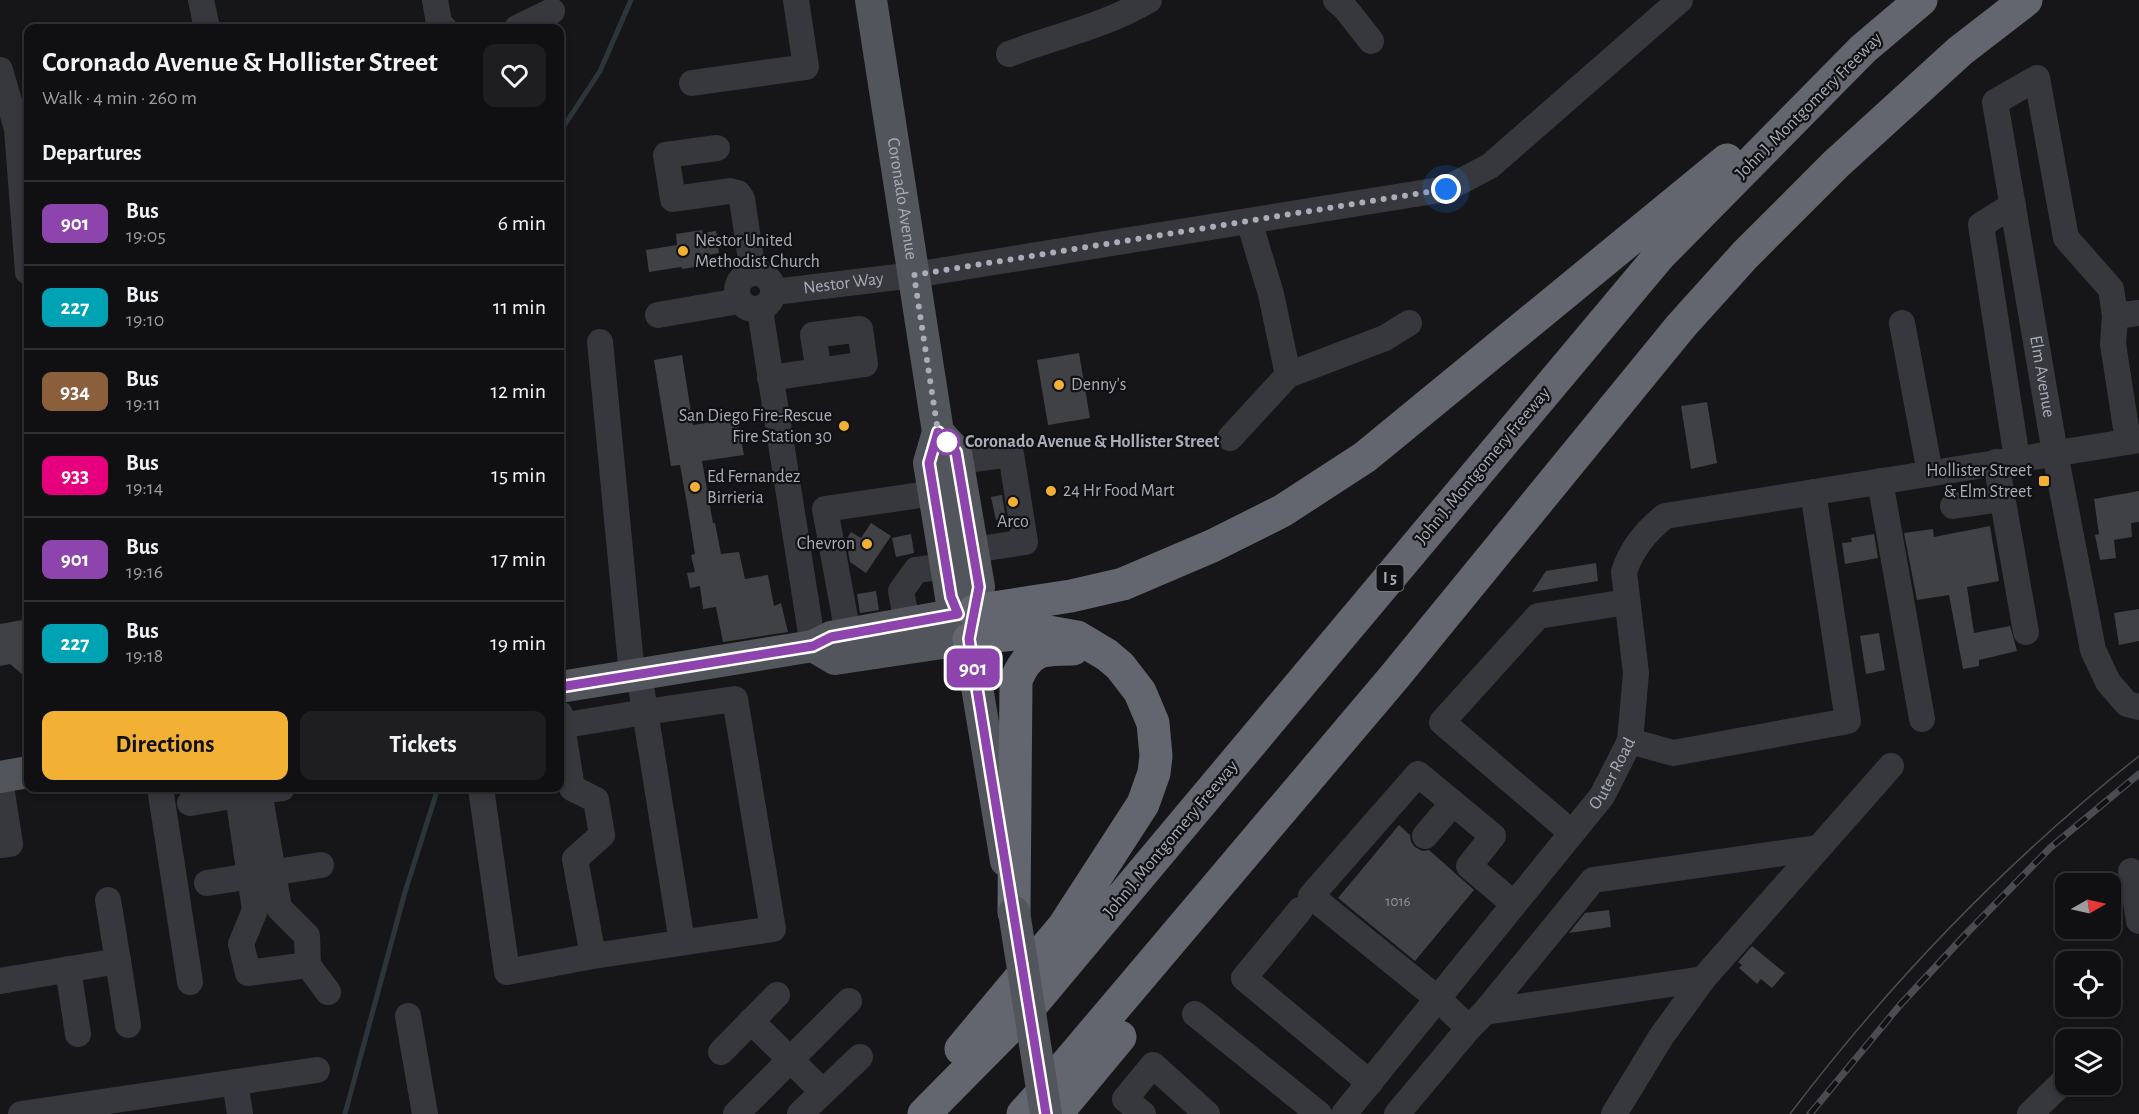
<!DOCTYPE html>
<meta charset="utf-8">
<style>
body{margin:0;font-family:"Alegreya Sans",sans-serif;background:#1e1e20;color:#f1f3f6;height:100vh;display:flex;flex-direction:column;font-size:22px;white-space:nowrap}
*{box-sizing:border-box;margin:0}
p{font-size:20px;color:#9c9d9f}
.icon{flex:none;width:33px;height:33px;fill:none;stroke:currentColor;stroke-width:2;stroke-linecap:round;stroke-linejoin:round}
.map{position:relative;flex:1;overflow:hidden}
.side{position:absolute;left:24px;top:24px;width:540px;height:768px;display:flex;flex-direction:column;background:#101012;border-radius:12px;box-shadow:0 3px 9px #0003,0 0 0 2px #303032}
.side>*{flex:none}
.badge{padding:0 12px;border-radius:9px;font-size:21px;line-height:39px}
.needle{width:39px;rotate:81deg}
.buttons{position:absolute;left:2055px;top:873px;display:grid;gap:12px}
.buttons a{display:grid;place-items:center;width:66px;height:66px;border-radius:12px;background:#101012;box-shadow:0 3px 9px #0003,0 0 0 2px #303032;font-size:30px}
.you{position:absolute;width:30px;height:30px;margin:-15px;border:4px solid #fff;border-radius:50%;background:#1a73e8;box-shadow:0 0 0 9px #1a73e833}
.map>.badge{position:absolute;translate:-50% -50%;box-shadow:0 0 0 3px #fff}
h2{padding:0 18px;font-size:22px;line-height:54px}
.round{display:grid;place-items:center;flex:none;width:63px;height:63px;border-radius:12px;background:#1e1e20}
.headline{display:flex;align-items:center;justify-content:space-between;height:102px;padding:0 18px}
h1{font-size:28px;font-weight:700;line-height:45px}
.button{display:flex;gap:12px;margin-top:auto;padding:12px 18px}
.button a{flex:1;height:69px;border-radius:12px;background:#f2b134;color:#111;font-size:24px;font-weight:700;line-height:69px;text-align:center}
.button a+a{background:#1e1e20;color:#f1f3f6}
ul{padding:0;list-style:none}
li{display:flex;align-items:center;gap:18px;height:84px;padding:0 18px;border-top:2px solid #303032}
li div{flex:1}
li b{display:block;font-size:22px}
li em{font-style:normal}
li .badge{min-width:66px;font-weight:700;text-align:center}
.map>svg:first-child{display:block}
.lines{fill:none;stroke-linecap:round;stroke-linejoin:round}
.stream{stroke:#2c353c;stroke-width:5}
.building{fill:#404145}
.minor{stroke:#37383d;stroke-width:26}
.major{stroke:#53555c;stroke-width:32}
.highway{stroke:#63666e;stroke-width:33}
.tram{stroke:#4a4c52;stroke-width:1.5}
.rail-casing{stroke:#4a4c52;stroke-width:7}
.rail{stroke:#111113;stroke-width:4.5;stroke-dasharray:14;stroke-linecap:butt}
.major-bridge{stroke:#53555c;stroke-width:32}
.line-casing{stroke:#fff;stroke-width:14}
.line{stroke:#8e44ad;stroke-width:9}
.walk{stroke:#a8adb8;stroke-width:6;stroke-dasharray:0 10.8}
.poi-dot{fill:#f2b134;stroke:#111113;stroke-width:2}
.stop-dot{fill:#fff;stroke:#8e44ad;stroke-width:3}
.labels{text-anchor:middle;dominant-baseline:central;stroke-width:4.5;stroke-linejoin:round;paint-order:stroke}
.number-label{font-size:15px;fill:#8e929b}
.shield{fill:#111113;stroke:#7b7e86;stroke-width:1.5}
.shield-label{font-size:16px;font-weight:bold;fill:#a8adb8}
.street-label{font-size:18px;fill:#a8adb8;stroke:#111113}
.poi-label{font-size:18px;fill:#a8adb8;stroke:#111113;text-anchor:start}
.stop-label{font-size:18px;font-weight:bold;fill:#a8adb8;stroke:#111113;text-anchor:start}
</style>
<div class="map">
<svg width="2139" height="1114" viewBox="0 0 2139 1114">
<rect width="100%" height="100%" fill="#161618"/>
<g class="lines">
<path class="stream" d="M 560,132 L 600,71 L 631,0
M 345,1114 L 405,892 L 438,788"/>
</g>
<path class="building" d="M 702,230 L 703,233 L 716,231 L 719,253 L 708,255 L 709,265 L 682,269 L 681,267 L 649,272 L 646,250 L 677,245 L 676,234 Z
M 1079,353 L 1090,418 L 1048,425 L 1037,360 Z
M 682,355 L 693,425 L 737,418 L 744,455 L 702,461 L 713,523 L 715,523 L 721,554 L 739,552 L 745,579 L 768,575 L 774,606 L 781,603 L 788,632 L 723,642 L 716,607 L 703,609 L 700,586 L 690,588 L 687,573 L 695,572 L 691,555 L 695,554 L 688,510 L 680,465 L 671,466 L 654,360 Z
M 1707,402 L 1717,463 L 1691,469 L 1681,406 Z
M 2139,491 L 2139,522 L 2131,523 L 2132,537 L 2114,540 L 2116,558 L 2100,560 L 2095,535 L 2099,534 L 2094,499 Z
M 1002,495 L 1006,519 L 996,520 L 991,497 Z
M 871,523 L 891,536 L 866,573 L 850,562 L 846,540 L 851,532 L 861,538 Z
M 1990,526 L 1999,581 L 1967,587 L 1974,633 L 2010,626 L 2017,651 L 1979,660 L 1979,666 L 1963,669 L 1949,595 L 1917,600 L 1904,533 L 1933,529 L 1934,537 Z
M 911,534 L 914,553 L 896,557 L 892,538 Z
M 1874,534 L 1878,558 L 1845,564 L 1842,543 L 1852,542 L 1851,538 Z
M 1596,563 L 1598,581 L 1532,592 L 1546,571 Z
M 876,591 L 879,610 L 860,613 L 857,594 Z
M 2139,609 L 2139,641 L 2119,645 L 2114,613 Z
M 28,619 L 28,679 L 10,664 L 0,666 L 0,624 Z
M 1879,633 L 1885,670 L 1866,674 L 1860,636 Z
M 1399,825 L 1410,835 L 1411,842 L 1415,847 L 1422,851 L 1429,850 L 1474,890 L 1415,961 L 1338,898 Z
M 1609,910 L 1611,927 L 1569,933 L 1585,913 Z
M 1752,946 L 1785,973 L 1772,988 L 1761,979 L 1757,984 L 1739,968 L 1742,965 L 1738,962 Z"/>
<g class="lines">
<g class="minor">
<path d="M 201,0 L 207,28"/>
<path d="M 435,0 L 439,23 L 444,28"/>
<path d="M 1336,0 L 1345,8 L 1371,41"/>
<path d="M 517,28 L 552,11"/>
<path d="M 1009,54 C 1056,36 1105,26 1149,0"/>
<path d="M 0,70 L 17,129 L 28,272"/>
<path d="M 692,83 L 806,67 L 796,0"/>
<path d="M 717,148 L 666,155 L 673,199 L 730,191 L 738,193 L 742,199 L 753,273"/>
<path d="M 2013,205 L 1981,225 L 2017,459"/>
<path d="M 1249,221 L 1271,294 L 1288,375 L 1385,338 L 1409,323"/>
<circle cx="755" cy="291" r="18"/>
<path id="s1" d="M 774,292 L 914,275 L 1446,189 L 1490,166 L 1680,0"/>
<path d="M 760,310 L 813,646"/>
<path id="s2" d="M 2139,313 L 2115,316 L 2111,289 L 2066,238 L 2037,78 L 1995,102 L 2055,453 L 2093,650 L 2108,682 L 2127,704 L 2139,707"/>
<path d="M 658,315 L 739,301"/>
<path d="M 2115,316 L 2113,344 L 2128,441"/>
<path d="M 1902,323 L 1930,473"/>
<path d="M 600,342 L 632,675"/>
<path d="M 770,378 L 865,364 L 860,329 L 813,335 L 819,371"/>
<path d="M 1230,438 L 1288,375"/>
<path d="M 958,461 L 1011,454 L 1025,542 L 973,550"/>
<path d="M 1996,462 L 2026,632"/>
<path d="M 1880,481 L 1922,719"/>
<path d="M 1953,506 L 2002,499"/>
<path d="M 907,623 L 901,591 L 916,570 L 946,566"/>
<path d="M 848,634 L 825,509 L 934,493"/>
<path d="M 639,674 L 682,942"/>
<path d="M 560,714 L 572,788 L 596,800 L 602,835 L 575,859 L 593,956"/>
<path d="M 1630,741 L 1673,753 L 1848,721 L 1813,492"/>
<path d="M 0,780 L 10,844 L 0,845"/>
<path d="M 160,788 L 190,982"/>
<path d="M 247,788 L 248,789 L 259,791 L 279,908 L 307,936 L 308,965 L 328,992"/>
<path d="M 481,788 L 507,972 L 593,956 L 773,929 L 735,699 L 645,712 L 560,726"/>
<path d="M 248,789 L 238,795 L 255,910 L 241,944 L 248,973 L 308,965"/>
<path d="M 259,791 L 282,788"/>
<path d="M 190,803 L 238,795"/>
<path d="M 1572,833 L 1442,722 L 1538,616 L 1627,602"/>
<path d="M 1425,836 L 1453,803"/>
<path d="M 2131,871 L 2139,921"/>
<path d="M 207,883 L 321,865"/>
<path d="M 1300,910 L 1244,978 L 1370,1083"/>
<path d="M 118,961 L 128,1025"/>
<path d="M 68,969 L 78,1034"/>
<path d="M 0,981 L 118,961 L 108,900"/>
<path d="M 1485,1012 L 1703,979"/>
<path d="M 1195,1014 L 1319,1114"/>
<path d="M 408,1016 L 425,1114"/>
<path d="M 751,1021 L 823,1092 L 860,1057"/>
<path d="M 1469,1028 L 1438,999 L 1311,896 L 1418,774 L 1493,836 L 1469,866 L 1514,904"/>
<path d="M 721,1052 L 777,995"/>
<path d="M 235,1082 L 240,1114"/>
<path d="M 21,1114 L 317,1070"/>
<path d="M 736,1114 L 849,1001"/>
<path d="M 800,1114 L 823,1092"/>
<path d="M 1143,1114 L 1125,1099 L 1153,1065 L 1207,1114"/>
<path id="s3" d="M 1344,1114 L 1602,796 L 1630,741 L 1636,673 L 1624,572 C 1631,550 1646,531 1665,516 L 2139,440"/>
<path d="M 1397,1114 L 1469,1028 L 1485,1012 L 1593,880 L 1818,848"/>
<path d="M 1614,1114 L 1661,1037 L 1703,979 L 1891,766"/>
<path d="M 2030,1114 L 2066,1079"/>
</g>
<g class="major">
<path id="s4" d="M 871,0 L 938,432 L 929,463 L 951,597 L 969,639 L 1006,861"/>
<path d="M 938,432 L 956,452 L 979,587 L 970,633"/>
<path d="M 813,646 L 835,659 L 969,639"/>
<path d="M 560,687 L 813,646 L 831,637 L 974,611"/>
<path d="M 0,777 L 28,772"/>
</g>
<path class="highway" d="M 974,611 L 1071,596 L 1123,584 L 1212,546 L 1282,511 L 1365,457 L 1727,160
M 1014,912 L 1016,680 C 1029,649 1041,649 1073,649
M 961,1049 L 1064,926 L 1143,804 L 1154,773 L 1156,756 L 1153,723 L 1140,692 L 1120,666 L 1107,655 L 1077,637 L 1043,631 L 969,639
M 924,1114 L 1029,1008 L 1660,255 L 1863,49 L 1921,0
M 1023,1114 L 1043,1092 L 1395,676 L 1681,326 L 1745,255 L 1836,164 L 1960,51 L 2026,0
M 1056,1114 L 1120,1037"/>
<path class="tram" d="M 1790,1114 C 1891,981 2008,860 2139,756"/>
<g class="rail-casing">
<path id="rail" d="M 1810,1114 L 1900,1005 L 1966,934 L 2050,848 L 2139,774"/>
</g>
<use href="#rail" class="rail"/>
<path class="major-bridge" d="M 1014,912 L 1046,1114"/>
</g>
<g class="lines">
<g class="line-casing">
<path id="line" d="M 560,687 L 813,646 L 831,637 L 958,614 L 951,597 L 929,463 L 938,432 L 956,452 L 979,587 L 969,639 L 1046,1114"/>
</g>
<use href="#line" class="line"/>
<path class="walk" d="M 947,442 L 938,432 L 914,275 L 1446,189"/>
</g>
<g class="poi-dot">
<circle cx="683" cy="251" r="6"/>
<circle cx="1059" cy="385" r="6"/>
<circle cx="844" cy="426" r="6"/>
<rect x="2038" y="475" width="12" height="12" rx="3"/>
<circle cx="695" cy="487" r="6"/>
<circle cx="1051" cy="491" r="6"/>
<circle cx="1013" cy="502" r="6"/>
<circle cx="867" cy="544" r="6"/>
</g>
<circle class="stop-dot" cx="947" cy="442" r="12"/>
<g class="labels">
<g class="number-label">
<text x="1398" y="901">1016</text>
</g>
<rect class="shield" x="1376.5" y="565" width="27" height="26" rx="4.5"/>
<g class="shield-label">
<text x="1390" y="578">I 5</text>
</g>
<g class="street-label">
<text transform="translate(1809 106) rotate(-45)">John J. Montgomery Freeway</text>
<text stroke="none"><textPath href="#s4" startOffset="201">Coronado Avenue</textPath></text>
<text stroke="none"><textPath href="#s1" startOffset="70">Nestor Way</textPath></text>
<text stroke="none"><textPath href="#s2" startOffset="609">Elm Avenue</textPath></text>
<text transform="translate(1483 466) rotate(-50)">John J. Montgomery Freeway</text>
<text stroke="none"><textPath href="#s3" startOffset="434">Outer Road</textPath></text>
<text transform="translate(1171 839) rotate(-50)">John J. Montgomery Freeway</text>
</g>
<g class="poi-label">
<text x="695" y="241">Nestor United<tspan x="695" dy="21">Methodist Church</tspan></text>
<text x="1071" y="385">Denny's</text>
<text x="832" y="416" text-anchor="end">San Diego Fire-Rescue<tspan x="832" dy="21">Fire Station 30</tspan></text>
<text x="2032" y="471" text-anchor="end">Hollister Street<tspan x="2032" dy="21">&amp; Elm Street</tspan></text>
<text x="707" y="477">Ed Fernandez<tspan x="707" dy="21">Birrieria</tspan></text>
<text x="1063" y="491">24 Hr Food Mart</text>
<text x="1013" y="522" text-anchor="middle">Arco</text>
<text x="855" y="544" text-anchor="end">Chevron</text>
</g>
<g class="stop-label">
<text x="965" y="442">Coronado Avenue &amp; Hollister Street</text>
</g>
</g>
</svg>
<div class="buttons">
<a><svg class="needle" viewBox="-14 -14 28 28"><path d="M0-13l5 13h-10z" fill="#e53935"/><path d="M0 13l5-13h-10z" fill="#9c9d9f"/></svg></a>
<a><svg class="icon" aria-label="locate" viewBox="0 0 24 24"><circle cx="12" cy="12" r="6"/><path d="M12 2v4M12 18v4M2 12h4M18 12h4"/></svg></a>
<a><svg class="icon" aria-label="layers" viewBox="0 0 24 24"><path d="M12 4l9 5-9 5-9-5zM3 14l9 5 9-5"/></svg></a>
</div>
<div class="you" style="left:1446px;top:189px"></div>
<b class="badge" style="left:973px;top:668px;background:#8e44ad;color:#fff">901</b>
<section class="side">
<div class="headline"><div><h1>Coronado Avenue &amp; Hollister Street</h1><p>Walk · 4 min · 260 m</p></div><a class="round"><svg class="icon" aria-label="heart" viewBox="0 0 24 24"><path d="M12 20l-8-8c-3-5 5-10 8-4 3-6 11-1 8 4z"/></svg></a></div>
<h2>Departures</h2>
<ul>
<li><span class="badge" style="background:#8e44ad;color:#fff">901</span><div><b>Bus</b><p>19:05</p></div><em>6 min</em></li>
<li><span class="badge" style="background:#00a3b4;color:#fff">227</span><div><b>Bus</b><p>19:10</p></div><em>11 min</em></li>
<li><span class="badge" style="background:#8b5e3c;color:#fff">934</span><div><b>Bus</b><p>19:11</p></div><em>12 min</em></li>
<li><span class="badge" style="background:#e6007e;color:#fff">933</span><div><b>Bus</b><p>19:14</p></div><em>15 min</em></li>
<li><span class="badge" style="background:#8e44ad;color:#fff">901</span><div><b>Bus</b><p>19:16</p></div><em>17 min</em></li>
<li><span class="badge" style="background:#00a3b4;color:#fff">227</span><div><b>Bus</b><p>19:18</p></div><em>19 min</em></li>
</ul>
<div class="button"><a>Directions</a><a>Tickets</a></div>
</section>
</div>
